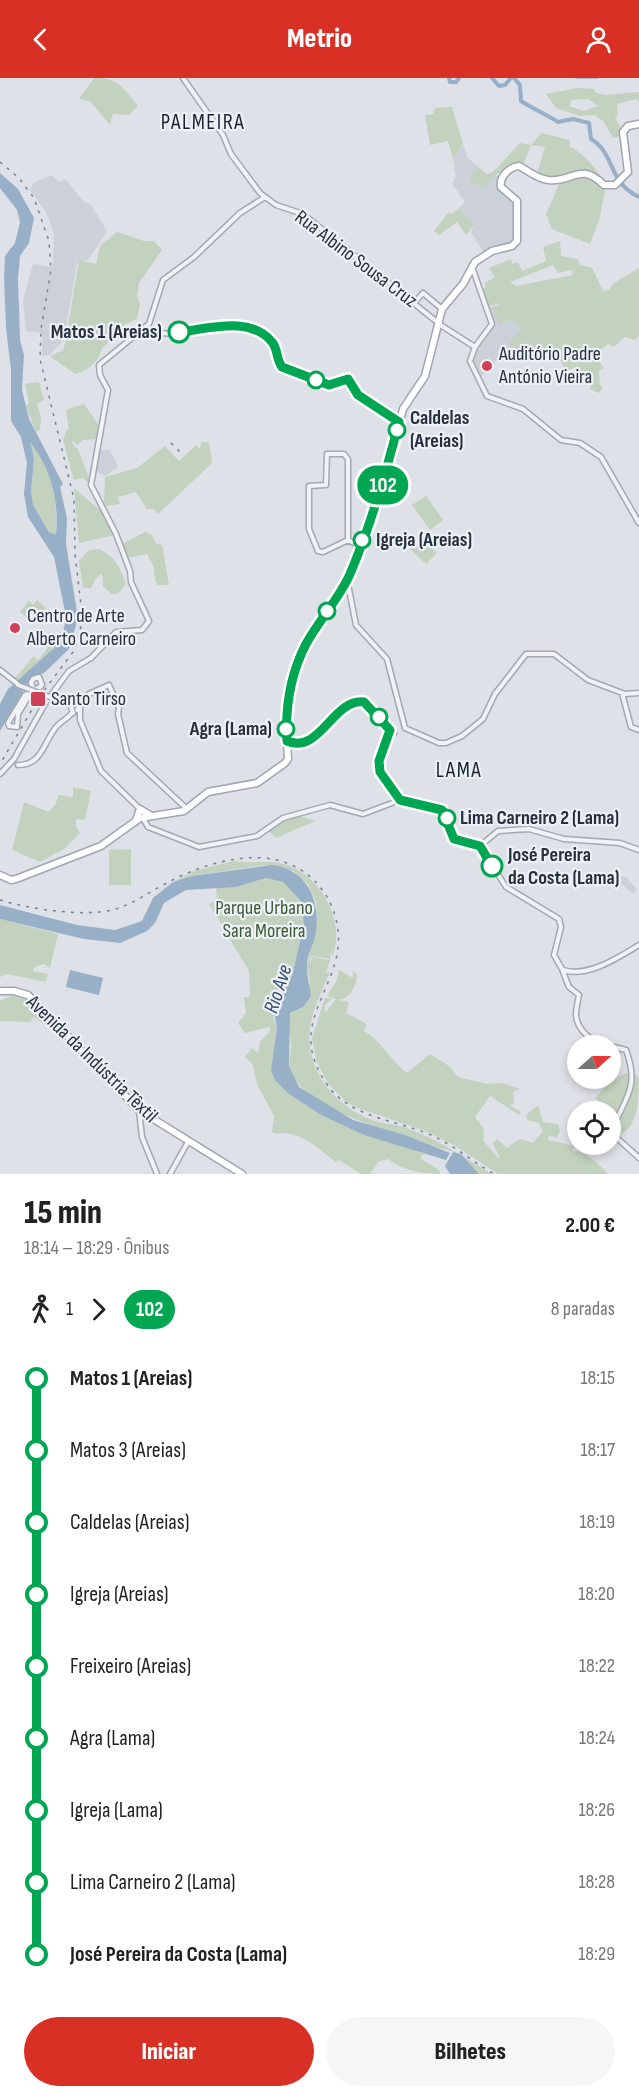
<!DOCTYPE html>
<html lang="pt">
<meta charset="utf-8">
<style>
body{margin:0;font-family:"Sofia Sans Condensed",sans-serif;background:#f6f6f6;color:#222;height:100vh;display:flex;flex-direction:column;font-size:22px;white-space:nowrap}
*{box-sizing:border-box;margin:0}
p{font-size:20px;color:#767676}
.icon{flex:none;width:33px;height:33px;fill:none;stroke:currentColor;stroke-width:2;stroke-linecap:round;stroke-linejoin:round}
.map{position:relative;height:1096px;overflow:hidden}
.side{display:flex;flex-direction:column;background:#fff;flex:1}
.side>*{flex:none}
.badge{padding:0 12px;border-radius:20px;font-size:21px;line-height:39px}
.needle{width:39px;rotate:69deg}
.tools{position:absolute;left:567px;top:957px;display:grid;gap:12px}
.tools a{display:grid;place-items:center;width:54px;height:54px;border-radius:50%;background:#fff;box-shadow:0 3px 9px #0003;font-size:30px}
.map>.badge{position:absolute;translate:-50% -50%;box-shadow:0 0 0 3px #fff}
.legs{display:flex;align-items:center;gap:9px;height:66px;padding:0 24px;font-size:20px}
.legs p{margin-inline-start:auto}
.headline{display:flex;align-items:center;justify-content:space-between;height:102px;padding:0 24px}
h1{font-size:33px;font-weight:800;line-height:45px}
.primary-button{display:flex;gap:12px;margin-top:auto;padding:12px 24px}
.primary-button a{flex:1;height:69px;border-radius:36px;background:#d93025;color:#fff;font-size:24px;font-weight:800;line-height:69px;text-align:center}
.primary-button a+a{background:#f6f6f6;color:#222}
ul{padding:0 24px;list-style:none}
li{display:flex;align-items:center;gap:21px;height:72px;font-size:22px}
li i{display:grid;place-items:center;width:9px;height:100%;margin:0 8px;background:currentColor}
li i::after{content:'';width:15px;height:15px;margin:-8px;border:4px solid;border-radius:50%;background:#fff}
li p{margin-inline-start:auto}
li:first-child i{background:linear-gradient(#0000 50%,currentColor 0)}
li:last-child i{background:linear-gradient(currentColor 50%,#0000 0)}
header{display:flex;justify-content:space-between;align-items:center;height:78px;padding:0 24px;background:#d93025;color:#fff;font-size:27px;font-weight:800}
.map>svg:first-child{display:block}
.built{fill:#ccd1d9}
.green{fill:#c3d1bf;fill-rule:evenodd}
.water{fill:#98afc8;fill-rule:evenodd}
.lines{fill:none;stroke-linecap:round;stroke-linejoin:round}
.stream{stroke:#98afc8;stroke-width:1.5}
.river{stroke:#98afc8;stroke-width:4}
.minor-casing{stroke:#a3a8b1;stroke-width:7}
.major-casing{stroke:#9da6b3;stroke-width:9}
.minor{stroke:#f0f2f6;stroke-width:4}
.major{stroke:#fff;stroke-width:6}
.rail{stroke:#778191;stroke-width:1.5;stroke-dasharray:3 6;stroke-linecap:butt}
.minor-bridge-casing{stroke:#a3a8b1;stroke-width:7;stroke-linecap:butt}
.minor-bridge{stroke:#f0f2f6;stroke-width:4}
.line-1-casing{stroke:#fff;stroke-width:14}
.line-1{stroke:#00a651;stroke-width:9}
.stop-1-dot{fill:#fff;stroke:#00a651;stroke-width:3}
.poi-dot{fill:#ce4156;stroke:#edf0f5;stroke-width:2}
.labels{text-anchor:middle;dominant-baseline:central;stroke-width:4.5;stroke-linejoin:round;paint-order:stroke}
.street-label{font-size:20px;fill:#272f3e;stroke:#edf0f5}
.stop-label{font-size:20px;font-weight:bold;fill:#272f3e;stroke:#edf0f5;text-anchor:start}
.poi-label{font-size:20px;fill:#272f3e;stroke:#edf0f5;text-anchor:start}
.park-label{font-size:20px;fill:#3b5a34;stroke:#edf0f5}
.water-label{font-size:21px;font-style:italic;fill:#314e72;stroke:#edf0f5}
.quarter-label{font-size:22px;letter-spacing:1.5px;fill:#19212f;stroke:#edf0f5}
</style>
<header><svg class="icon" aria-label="back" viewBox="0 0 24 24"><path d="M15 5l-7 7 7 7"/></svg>Metrio<svg class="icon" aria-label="person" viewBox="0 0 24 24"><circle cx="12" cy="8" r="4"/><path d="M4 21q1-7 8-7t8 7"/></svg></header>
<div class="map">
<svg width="639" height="1096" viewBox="0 0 639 1096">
<rect width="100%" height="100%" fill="#dee1e7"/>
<path class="built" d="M 463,66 L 467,79 L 478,89 L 469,101 L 484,108 L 493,98 L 498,98 L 502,100 L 500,105 L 515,119 L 517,163 L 485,177 L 471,154 L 474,147 L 459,130 L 465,124 L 452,106 L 456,99 L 453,81 Z
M 52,97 L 59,104 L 66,101 L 82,122 L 91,127 L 107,153 L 89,181 L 77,185 L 64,262 L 49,277 L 42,278 L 42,255 L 26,253 L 23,222 L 33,186 L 53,189 L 54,156 L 46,134 L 30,112 L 33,105 Z
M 506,225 L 528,258 L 512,275 L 498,280 L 489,293 L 479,299 L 471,279 L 494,248 L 488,230 Z
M 100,372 L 110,372 L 118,389 L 106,398 L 95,394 Z
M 610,794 L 627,800 L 637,811 L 633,816 L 622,806 L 620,810 L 606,803 Z"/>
<path class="green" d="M 94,0 C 119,0 123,10 138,28 L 129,37 L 113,36 L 110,47 L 90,23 L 79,21 Z
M 577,10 L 594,11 L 596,15 L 605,17 L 639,14 L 639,24 L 636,21 L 617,26 L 618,37 L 615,39 L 622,52 L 621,58 L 613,60 L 604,44 L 595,37 L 580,38 L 556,30 L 546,16 ZM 588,21 L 598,28 L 584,33 L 569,28 L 572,22 Z
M 452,29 L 463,66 L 453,81 L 448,63 L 430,67 L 425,37 L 433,36 L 435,30 Z
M 541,55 L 570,62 L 570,69 C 583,74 599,94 606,107 L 599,143 L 590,166 L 552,151 L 546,136 L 560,104 L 536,99 L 545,69 L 531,67 L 522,89 L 499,95 L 484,108 L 473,107 L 469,101 L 478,89 L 487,96 L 493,94 L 520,65 L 531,67 Z
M 459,130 L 474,147 L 466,157 L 457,144 L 439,157 L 434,153 L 448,135 L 452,136 Z
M 117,154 L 144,163 L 154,163 L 162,172 L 139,205 L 137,219 L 140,226 L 137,241 L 124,247 L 129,254 L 125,258 L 117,257 L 102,270 C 99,283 88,293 75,296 L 50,278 L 63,272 L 65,266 L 79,182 L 96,186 L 100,168 Z
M 560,163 L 561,178 L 578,181 L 580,187 L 592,190 L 603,213 L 609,212 L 614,205 L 639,190 L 639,258 L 635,262 L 625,259 L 614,269 L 608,266 L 594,277 L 604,290 L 599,293 L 600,307 L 603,310 L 599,315 L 590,311 L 590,306 L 574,289 L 566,294 L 556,273 L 532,278 L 514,276 L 516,271 L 509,265 L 521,252 L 512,241 L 499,246 L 493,230 L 501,225 L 486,229 L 480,211 L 485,210 L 485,205 L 495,199 L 489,190 L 511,181 L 512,186 L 518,184 L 522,193 L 546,183 L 543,169 ZM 553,187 L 558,195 L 572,192 L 573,197 L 516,208 L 510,204 Z
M 39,304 L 44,322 L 37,326 L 41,339 L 40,352 L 36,354 L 26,328 L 29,325 L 25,306 Z
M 84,326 L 99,348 L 98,361 L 83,362 L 77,367 L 74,363 L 72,364 L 75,370 L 77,369 L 90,402 L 89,406 L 83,400 L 74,402 L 63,362 L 67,351 L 69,353 L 66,332 Z
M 29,363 C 55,388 57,424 56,458 L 49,454 L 33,427 L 31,414 L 34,381 Z
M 201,364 L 209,364 L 212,385 L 158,436 L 154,431 L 147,431 L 136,414 L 118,419 L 120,426 L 104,428 L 105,399 L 137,390 L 165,368 L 179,383 L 196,367 L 200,371 Z
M 74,410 L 101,433 L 115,457 L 79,465 Z
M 426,418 L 443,442 L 430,452 L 412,427 Z
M 145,454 L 152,457 L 156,466 L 162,467 L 169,507 L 158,507 L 155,502 L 154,489 L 147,476 L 128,480 L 122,466 Z
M 423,462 L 437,475 L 426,486 L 410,471 Z
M 99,471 C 115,479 120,489 126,506 L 118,516 L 111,516 L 103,508 L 102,496 L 97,499 L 91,510 L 83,510 L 79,483 L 89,472 Z
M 37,522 L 46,530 L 42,536 L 37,532 L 28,541 L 20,534 L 29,523 L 33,527 Z
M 61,553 C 66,566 27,594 16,603 L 14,601 L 28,585 L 31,586 L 29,583 L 34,578 L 37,581 L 32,585 L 39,581 Z
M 73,709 L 91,713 L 85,742 L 76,741 L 76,748 L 80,755 L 64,771 L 40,784 L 12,772 L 24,724 L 49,734 L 55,727 L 59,717 L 73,719 Z
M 298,737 L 315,743 L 276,760 L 269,753 L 279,743 Z
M 131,771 L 131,807 L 109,807 L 109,772 Z
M 233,783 C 250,786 266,782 284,786 C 320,796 347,843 332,879 L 332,871 L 330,881 L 311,878 L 310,880 L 310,885 L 312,879 L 330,882 L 326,895 L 330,894 C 323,912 312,931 310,950 C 305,990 332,1025 367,1040 C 380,1046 394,1045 407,1050 C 441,1063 462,1078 492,1096 L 479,1096 L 461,1076 C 452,1074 442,1069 432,1070 L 434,1066 L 430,1069 C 392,1050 303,1035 290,990 C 288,982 292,975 291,967 C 290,956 287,947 290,936 L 303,929 L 310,904 L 307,889 L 317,841 L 316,824 L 308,806 L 293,793 L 265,787 L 192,798 L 173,804 L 194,793 Z
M 266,800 L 283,804 L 296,815 L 302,823 L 304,846 L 292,898 L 273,939 L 277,950 L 272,987 L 289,1016 L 321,1037 L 364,1057 L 394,1064 L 426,1077 L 421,1077 L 421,1081 L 439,1092 L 440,1096 C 423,1096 401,1092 388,1081 L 378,1084 L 370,1096 L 361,1096 L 339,1082 L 336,1084 C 319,1072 312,1062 291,1056 C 284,1054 277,1057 272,1054 L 274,1038 L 257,1006 L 253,987 L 245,979 L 252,970 L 258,975 L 260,964 L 270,953 L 270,949 L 245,955 L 238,945 L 246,935 L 244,919 L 250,919 L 249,893 L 209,826 L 217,822 L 216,810 L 236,809 Z
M 0,841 L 58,856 L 50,890 L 44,886 L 34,889 L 33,893 L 48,896 L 46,904 L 7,896 L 0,899 Z
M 339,892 L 353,900 L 353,893 L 357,896 C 356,908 352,919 339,922 L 349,924 L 346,935 L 367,946 L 364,953 C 382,963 390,982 407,995 L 430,976 L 449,988 L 458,999 L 488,1006 L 502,1005 L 520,1011 L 513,1014 L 514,1026 L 509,1027 L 521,1034 L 519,1037 L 490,1018 L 475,1039 L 484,1051 L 483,1062 L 498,1080 L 500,1079 L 492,1065 L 497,1061 L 507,1070 L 520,1061 L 533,1065 L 543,1053 L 539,1045 L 527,1042 L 526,1037 L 538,1027 L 543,1044 L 558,1046 L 560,1053 L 557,1060 L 549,1057 L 548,1062 L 574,1068 L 573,1073 C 586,1073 600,1087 608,1096 L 498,1096 L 454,1067 L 425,1053 L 358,1030 L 346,1024 L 327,1004 L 316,982 L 312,960 L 325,920 L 332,921 L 325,927 L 325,935 L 335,922 L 338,922 L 327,918 L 337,902 Z
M 18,915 L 27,918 L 50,941 L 45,947 L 34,939 L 30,944 L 0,943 L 0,923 Z
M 632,992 L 639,1000 C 639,1021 639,1051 617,1058 L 617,1051 L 611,1047 L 610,1034 L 595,1020 L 611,1003 Z"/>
<path class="water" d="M 0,95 L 18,111 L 34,140 L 29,165 L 20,178 L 18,201 L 20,262 L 24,277 L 22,312 L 29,341 L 63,406 L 60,409 L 67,440 L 66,466 L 78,540 L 69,571 L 44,595 L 31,600 L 0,653 L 0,626 L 8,611 L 53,571 L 63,556 L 66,539 L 54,479 L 28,439 L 24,416 L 27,385 L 21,359 L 11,343 L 11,292 L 6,250 L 4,200 L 5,178 L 15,165 L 20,144 L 17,132 L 0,110 ZM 30,364 C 52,392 59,423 56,457 L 49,454 L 33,427 L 31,414 L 34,381 Z
M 272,787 C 308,791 322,825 315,858 C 313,868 306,879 307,890 C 307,899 310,909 311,918 L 303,929 L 290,935 L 289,988 L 299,1009 L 353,1042 L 405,1057 L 450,1075 L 446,1082 L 364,1057 L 321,1037 L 289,1016 L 275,1002 L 271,992 L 277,950 L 274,934 L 292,898 L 304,846 L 301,823 L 283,804 L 266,800 L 236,809 L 186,812 L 164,825 L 155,845 L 147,853 L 120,865 L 84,861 L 0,841 L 0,827 L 77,847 L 115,852 L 142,843 L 153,820 L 173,804 L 192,798 Z
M 70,892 L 103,900 L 99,917 L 66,909 Z
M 453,1074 L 461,1076 L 479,1096 L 450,1096 L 445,1088 Z"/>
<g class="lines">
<path class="stream" d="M 576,0 L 598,0"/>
<path class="river" d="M 449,0 L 450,4 L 456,4 L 459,0
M 492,0 L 499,8 L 505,7 L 511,0
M 514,0 L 520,7 L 521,23 C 533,31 546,36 558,44 L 573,41 L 589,45 L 591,61 C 616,76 607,104 639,119"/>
<g class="minor-casing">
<path id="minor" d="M 183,0 L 223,57 L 231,76 L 260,115 L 276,127 L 303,136 L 442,248 L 475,269
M 472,189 L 492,246 L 475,269 L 470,283 L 487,318 L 523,331 L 561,362 L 580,365 L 601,379 L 639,445
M 415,224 L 423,215 L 442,231
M 146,248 C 176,272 231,231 265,256 C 277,265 274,279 282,289 L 329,307 L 348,301 L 358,317 L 399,344
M 327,376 L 344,376 L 348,381 L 348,462 L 323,474 L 318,473 L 309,451 L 309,408 L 326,407 Z
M 348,462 L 360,468
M 347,501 L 356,547 L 387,581 L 405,650 L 439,665 L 446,665 L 462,658 L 483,641 L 495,616 L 526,576 L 554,576 L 588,602 L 625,616 L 639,615
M 0,592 L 19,607
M 32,613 L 18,636 L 17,649 L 9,648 L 8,645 L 25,617 C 30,613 38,612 42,607 L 39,599 L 33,601 L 31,605 L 34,612
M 622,615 L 631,649 L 639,652
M 364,624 L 394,655 L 390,657 C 373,699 382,688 400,722
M 80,628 L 80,642 L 101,693 L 140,731
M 71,629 L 73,635
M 77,632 L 89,616 L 109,607 L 119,630 L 118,636 L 127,675 L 187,731
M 287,669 L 315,659 L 350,626 L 369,625 L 372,630
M 18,687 C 43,687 43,664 57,648 C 62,643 68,640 72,635
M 0,696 L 14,681 L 46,624 L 69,593 L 91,580 L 116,554 L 142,552 L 149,543 L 131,504 L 130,493 L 116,456 L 91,407 L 108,312 L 100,297 L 99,287 L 149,246 L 163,202 L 194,179 L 240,135 L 265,119
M 400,722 L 442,732 L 454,761 L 480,768 L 506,809 L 559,841 L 561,849 L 554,877 L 562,891 L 569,909 L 579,917 C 578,923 576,930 576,936 C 576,952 594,966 608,968
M 143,740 L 148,749 L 199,769 L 257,758 L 283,740 L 330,727 L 363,736 L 400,722
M 480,768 L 498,753 L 529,751 L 564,761 L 620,765 L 639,772
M 563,892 C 588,900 619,879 639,867
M 610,968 L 626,972 C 639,1007 627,1018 614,1047 L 617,1060 L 639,1080
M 139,1032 L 142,1059 L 157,1096
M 170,1096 L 188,1064"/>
</g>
<g class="major-casing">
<path id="major" d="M 136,742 L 140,731 L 150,737
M 0,797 L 11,802 L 16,801 L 101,768 L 140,740 L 184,733 L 208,714 L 257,705 L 285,685 L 288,681 L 285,632 L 299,583 L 306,566 L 350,496 L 386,399 L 403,331 L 425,298 L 442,231 L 463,206 L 475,184 L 492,173 L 512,168 L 517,163 L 517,123 L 501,109 C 499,99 509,89 519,88 C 529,93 535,100 548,102 C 573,105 579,83 604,107 L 615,107 L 628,94 L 623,54 L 628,48 L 639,46
M 0,913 L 14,913 L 28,917 L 139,1032 L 242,1096"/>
</g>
<use href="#minor" class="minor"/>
<use href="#major" class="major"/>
<path class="rail" d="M 0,84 L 19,100 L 34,120 L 49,163 L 51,192 L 41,251 L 40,281 L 74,421 L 75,476 L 82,536 L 80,555 L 73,574 L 40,618 L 0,686
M 171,365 L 182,376
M 0,822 C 29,831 83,839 112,832 C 132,827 147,815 165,806 C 199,787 249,771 287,785 C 325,799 346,842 336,881 C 324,927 292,954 326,1005 C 350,1041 396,1041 433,1058 C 455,1068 473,1084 494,1096"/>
<g class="minor-bridge-casing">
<path id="minor-bridge" d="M 18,607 L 68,626"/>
</g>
<use href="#minor-bridge" class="minor-bridge"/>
</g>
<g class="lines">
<g class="line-1-casing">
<path id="line-1" d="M 179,254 C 208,251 250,237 272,264 C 278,271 276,281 282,289 L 329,307 L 348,301 L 358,317 L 399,344 C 386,395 371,447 350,496 C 339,521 319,542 306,566 C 290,597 285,629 287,663 C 320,677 333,620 364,624 L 390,652 L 379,683 L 380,694 L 400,722 L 442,732 L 454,761 L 480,768 L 492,788"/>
</g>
<use href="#line-1" class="line-1"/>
</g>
<g class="stop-1-dot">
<circle cx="179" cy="254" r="10"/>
<circle cx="316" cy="302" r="8"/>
<circle cx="397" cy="352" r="8"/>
<circle cx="362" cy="462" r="8"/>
<circle cx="327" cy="533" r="8"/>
<circle cx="379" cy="639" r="8"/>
<circle cx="286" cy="651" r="8"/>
<circle cx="447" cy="740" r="8"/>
<circle cx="492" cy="788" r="10"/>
</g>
<g class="poi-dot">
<circle cx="487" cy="288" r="6"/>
<circle cx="15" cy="550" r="6"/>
<rect x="30" y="613" width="16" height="16" rx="3"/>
</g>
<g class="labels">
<g class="street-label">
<text transform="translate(356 181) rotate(37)">Rua Albino Sousa Cruz</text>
<text transform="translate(92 981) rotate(44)">Avenida da Indústria Têxtil</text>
</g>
<g class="stop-label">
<text x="162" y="254" text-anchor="end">Matos 1 (Areias)</text>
<text x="410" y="340">Caldelas<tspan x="410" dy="23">(Areias)</tspan></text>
<text x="376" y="462">Igreja (Areias)</text>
<text x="272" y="651" text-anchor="end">Agra (Lama)</text>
<text x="460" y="740">Lima Carneiro 2 (Lama)</text>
<text x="508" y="777">José Pereira<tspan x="508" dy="23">da Costa (Lama)</tspan></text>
</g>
<g class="poi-label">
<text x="499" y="276">Auditório Padre<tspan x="499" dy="23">António Vieira</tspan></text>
<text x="27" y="538">Centro de Arte<tspan x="27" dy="23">Alberto Carneiro</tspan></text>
<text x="51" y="621">Santo Tirso</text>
</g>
<g class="park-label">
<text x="264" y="830">Parque Urbano<tspan x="264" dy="23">Sara Moreira</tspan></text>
</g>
<g class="water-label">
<text transform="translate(278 911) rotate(-72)">Rio Ave</text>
</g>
<g class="quarter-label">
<text x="203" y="44">PALMEIRA</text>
<text x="459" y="692">LAMA</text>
</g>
</g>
</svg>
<div class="tools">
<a><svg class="needle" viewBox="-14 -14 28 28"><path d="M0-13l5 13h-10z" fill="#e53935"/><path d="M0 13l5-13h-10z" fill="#767676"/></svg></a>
<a><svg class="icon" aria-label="locate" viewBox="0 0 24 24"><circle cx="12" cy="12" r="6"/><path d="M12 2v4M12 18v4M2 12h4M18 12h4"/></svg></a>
</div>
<b class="badge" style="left:383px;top:407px;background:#00a651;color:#fff">102</b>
</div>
<section class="side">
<div class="headline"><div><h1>15 min</h1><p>18:14 – 18:29 · Ônibus</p></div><b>2.00 €</b></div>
<div class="legs"><svg class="icon" aria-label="walk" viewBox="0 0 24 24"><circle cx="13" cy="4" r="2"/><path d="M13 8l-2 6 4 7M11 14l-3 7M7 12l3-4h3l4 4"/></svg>1<svg class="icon" aria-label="forward" viewBox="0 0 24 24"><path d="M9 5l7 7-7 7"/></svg><b class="badge" style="background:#00a651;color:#fff">102</b><p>8 paradas</p></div>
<ul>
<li><i style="color:#00a651"></i><b>Matos 1 (Areias)</b><p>18:15</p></li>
<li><i style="color:#00a651"></i><span>Matos 3 (Areias)</span><p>18:17</p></li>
<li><i style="color:#00a651"></i><span>Caldelas (Areias)</span><p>18:19</p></li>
<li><i style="color:#00a651"></i><span>Igreja (Areias)</span><p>18:20</p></li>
<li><i style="color:#00a651"></i><span>Freixeiro (Areias)</span><p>18:22</p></li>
<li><i style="color:#00a651"></i><span>Agra (Lama)</span><p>18:24</p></li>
<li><i style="color:#00a651"></i><span>Igreja (Lama)</span><p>18:26</p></li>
<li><i style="color:#00a651"></i><span>Lima Carneiro 2 (Lama)</span><p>18:28</p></li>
<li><i style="color:#00a651"></i><b>José Pereira da Costa (Lama)</b><p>18:29</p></li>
</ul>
<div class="primary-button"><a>Iniciar</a><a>Bilhetes</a></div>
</section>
